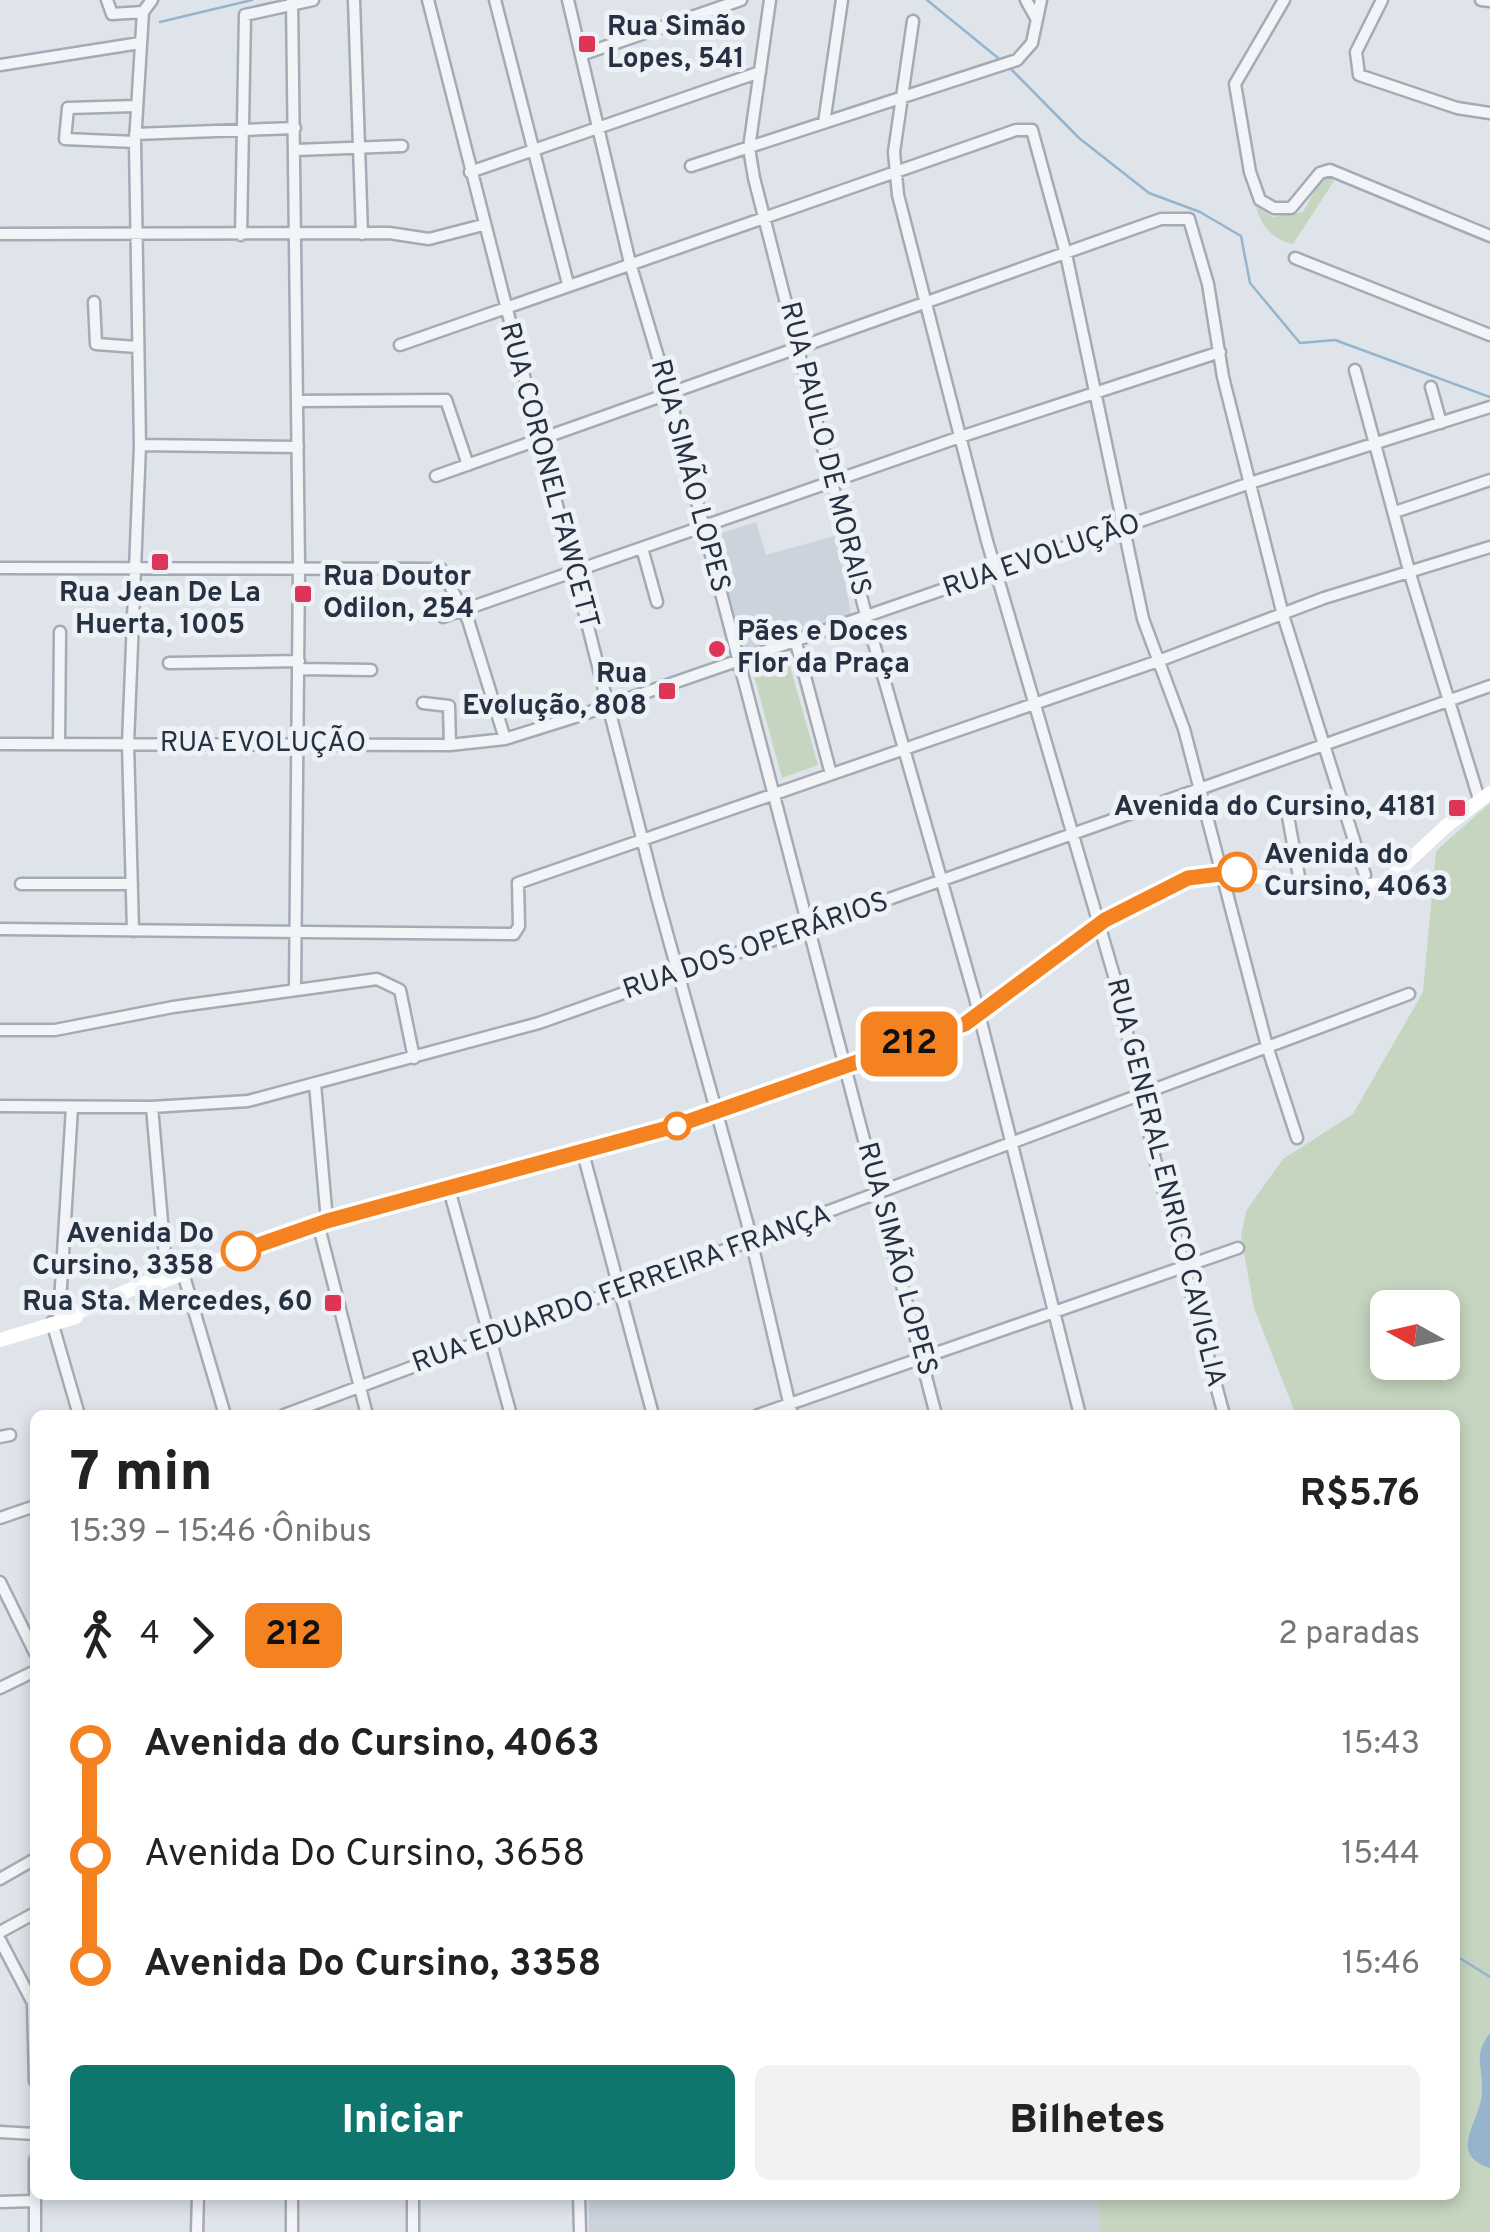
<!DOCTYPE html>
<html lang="pt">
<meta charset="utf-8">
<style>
body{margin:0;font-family:Overpass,sans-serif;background:#f2f2f2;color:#222;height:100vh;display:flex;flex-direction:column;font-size:38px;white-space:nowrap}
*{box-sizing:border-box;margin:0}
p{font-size:32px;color:#767676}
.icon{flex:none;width:55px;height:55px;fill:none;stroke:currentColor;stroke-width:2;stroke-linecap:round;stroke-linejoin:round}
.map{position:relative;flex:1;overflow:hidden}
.drawer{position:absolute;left:30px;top:1410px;width:1430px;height:790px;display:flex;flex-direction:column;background:#fff;border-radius:15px;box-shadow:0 5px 15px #0003}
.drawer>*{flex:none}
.badge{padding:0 20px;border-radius:15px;font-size:35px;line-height:65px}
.needle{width:65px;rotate:278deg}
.fabs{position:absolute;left:1370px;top:1290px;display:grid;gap:20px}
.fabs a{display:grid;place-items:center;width:90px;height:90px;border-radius:15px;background:#fff;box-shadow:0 5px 15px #0003;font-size:50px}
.map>.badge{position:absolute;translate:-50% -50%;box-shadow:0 0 0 5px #fff}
.legs{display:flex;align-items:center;gap:15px;height:110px;padding:0 40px;font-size:32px}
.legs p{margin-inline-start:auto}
.summary{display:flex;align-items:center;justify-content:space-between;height:170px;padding:0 40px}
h1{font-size:55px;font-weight:800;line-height:75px}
.primary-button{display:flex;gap:20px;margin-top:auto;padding:20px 40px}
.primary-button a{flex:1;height:115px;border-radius:15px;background:#0f766e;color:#fff;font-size:40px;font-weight:800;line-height:115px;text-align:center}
.primary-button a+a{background:#f2f2f2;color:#222}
ul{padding:0 40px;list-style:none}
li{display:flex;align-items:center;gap:35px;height:110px;font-size:38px}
li i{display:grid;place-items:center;width:15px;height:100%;margin:0 12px;background:currentColor}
li i::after{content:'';width:25px;height:25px;margin:-12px;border:8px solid;border-radius:50%;background:#fff}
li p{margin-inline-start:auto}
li:first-child i{background:linear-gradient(#0000 50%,currentColor 0)}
li:last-child i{background:linear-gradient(currentColor 50%,#0000 0)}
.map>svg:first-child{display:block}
.built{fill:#ccd3dc}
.green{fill:#c5d5bf;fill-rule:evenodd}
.water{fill:#95b4ce}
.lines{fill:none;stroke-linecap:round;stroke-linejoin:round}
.stream{stroke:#95b4ce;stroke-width:2.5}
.minor-casing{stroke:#a4abb5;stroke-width:15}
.minor{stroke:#f2f4f8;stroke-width:10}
.secondary{stroke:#fff;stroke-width:14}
.line-1-casing{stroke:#fff;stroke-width:22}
.line-1{stroke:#f58220;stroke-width:15}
.poi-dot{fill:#dd3557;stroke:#eef2f7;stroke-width:4}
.stop-1-dot{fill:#fff;stroke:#f58220;stroke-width:5}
.labels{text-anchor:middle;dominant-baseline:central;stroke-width:10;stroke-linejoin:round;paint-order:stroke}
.poi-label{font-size:28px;font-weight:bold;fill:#263243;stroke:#eef2f7;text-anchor:start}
.street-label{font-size:28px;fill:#263243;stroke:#eef2f7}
.stop-label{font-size:28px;font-weight:bold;fill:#263243;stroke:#eef2f7;text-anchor:start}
</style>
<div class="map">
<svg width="1490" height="2232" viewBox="0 0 1490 2232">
<rect width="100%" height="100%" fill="#dfe4ea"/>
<path class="built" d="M 756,522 L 766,555 L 838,535 L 851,616 L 741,652 L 712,536 Z
M 588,2195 L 1099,2195 L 1100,2232 L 589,2232 Z"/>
<path class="green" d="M 1324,174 L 1334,181 L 1293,244 C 1272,239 1262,227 1256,207 L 1273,217 L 1303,212 Z
M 787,656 L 818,765 L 782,778 L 752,668 Z
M 1490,803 L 1490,2232 L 1100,2232 L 1099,2195 L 1455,2195 L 1455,1415 L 1296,1415 L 1254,1308 L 1241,1237 L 1246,1211 L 1283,1159 L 1353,1114 L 1423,992 L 1436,851 ZM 1388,1308 L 1442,1308 L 1442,1362 L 1388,1362 Z"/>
<path class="water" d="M 1490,2033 L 1490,2168 C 1447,2154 1480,2122 1482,2093 C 1484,2068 1472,2056 1490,2033 Z"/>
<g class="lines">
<path class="stream" d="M 927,0 L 1003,62
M 160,22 L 252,0
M 1009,67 L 1079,138 L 1149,193 L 1200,212 L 1241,236 L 1250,283 L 1300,343 L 1335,340 L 1490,397
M 1455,1955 L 1490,1977"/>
<g class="minor-casing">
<path id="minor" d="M 107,0 L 112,14 L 143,12
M 292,0 L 299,567 L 295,988
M 354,0 L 362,234
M 428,0 L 657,897 L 747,1222 L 792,1415
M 495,0 L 568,284
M 568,0 L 630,263 L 669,394 L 936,1415
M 770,0 L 749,148 L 754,178 L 867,619 L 975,998 L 1080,1415
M 1026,0 L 1036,18
M 1284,0 L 1235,84 L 1250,172 L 1260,200 L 1274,208 L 1291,208 L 1320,173 L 1330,170 L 1490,236
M 1382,0 L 1356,52 L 1359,75 L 1457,108 L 1490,113
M 1481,0 L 1490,1
M 143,12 L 152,0
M 913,21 L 894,152 L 898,195 L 987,541 L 1115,979 L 1155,1159 L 1224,1415
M 581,55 L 741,0
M 0,65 L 140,43
M 824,123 L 842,0
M 135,134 L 295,128
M 135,142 L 65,139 L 68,108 L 135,106
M 296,150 L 402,146
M 691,166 L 1017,60 L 1032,43 L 1041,0
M 470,172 L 760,72
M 0,234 L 389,233 L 429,239 L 483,225
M 241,235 L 245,15 L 313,0
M 1295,258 L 1490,335
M 94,302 L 96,344 L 137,347
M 400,345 L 1016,130 L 1032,130 L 1066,254 L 1143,619 L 1184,729 L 1267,1046 L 1297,1138
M 1355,370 L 1410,574 L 1479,799
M 1431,387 L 1441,423
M 297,401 L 446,400 L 468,465
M 140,445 L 298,447
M 436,476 L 1161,219 L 1189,219 L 1208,284 L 1223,377 L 1283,615 L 1365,875
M 1395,512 L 1490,480
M 642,548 L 657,602
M 0,568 L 441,569 L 468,620 L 505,739
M 443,617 L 960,437 L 1220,352
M 795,639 L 831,774
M 169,663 L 299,661
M 299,669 L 371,670
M 423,703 L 449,706 L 450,745
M 0,744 L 450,745 L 505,739 L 575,717 L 1253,482 L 1490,407
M 59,744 L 60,632
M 1287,811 L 1300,882
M 21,884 L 132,884
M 0,929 L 514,934 L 519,926 L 518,883 L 1161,660 L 1324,598 L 1490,547
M 133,931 L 128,744 L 140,445 L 135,142 L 143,12
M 0,1030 L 55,1030 L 173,1007 L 377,979 L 400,990 L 414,1058
M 315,1084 L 327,1221
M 0,1106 L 152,1107 L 248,1101 L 539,1023 L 1490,686
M 152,1107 L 167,1279
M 583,1153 L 653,1415
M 449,1189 L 511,1415
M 318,1223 L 367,1415
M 183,1273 L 225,1415
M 59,1319 L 72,1107
M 52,1322 L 79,1415
M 284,1415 L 1409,994
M 758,1415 L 1238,1248
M 0,1437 L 10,1435
M 0,1518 L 35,1506
M 0,1582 L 35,1653
M 0,1688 L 35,1671
M 0,1879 L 35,1859
M 0,1932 L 35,1913
M 0,1940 L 33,2003 L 35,2081
M 0,2132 L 35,2134
M 35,2160 L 35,2232
M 292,2195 L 292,2232
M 579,2195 L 580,2232
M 0,2202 L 34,2201
M 197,2232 L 198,2195
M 413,2232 L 413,2195"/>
</g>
<use href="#minor" class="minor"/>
<path class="secondary" d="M 68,1316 L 151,1281 L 158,1283 L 318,1223 L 675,1127 L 965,1024 L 1105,920 L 1188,878 L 1222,871 L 1335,888 L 1383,885 L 1445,827 L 1490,793
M 0,1340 L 76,1317"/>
</g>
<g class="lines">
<g class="line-1-casing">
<path id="line-1" d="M 241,1251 L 327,1221 L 675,1126 L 965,1024 L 1105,920 L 1188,878 L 1237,872"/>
</g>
<use href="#line-1" class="line-1"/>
</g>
<g class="poi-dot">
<rect x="577" y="34" width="20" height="20" rx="5"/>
<rect x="150" y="552" width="20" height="20" rx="5"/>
<rect x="293" y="584" width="20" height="20" rx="5"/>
<circle cx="717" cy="649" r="10"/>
<rect x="657" y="681" width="20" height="20" rx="5"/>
<rect x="1447" y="798" width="20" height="20" rx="5"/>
<rect x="323" y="1293" width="20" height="20" rx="5"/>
</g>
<g class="stop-1-dot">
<circle cx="1237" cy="872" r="18"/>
<circle cx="677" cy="1126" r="12"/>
<circle cx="241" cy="1251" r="18"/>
</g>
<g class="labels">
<g class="poi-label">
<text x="607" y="28">Rua Simão<tspan x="607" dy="32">Lopes, 541</tspan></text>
<text x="323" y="578">Rua Doutor<tspan x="323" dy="32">Odilon, 254</tspan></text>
<text x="160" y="594" text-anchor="middle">Rua Jean De La<tspan x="160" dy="32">Huerta, 1005</tspan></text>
<text x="737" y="633">Pães e Doces<tspan x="737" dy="32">Flor da Praça</tspan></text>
<text x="647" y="675" text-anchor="end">Rua<tspan x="647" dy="32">Evolução, 808</tspan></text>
<text x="1437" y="808" text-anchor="end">Avenida do Cursino, 4181</text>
<text x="313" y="1303" text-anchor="end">Rua Sta. Mercedes, 60</text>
</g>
<g class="street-label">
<text transform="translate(824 449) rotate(76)">RUA PAULO DE MORAIS</text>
<text transform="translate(548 476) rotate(75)">RUA CORONEL FAWCETT</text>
<text transform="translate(689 476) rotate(75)">RUA SIMÃO LOPES</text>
<text transform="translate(1042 557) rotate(-19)">RUA EVOLUÇÃO</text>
<text x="263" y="744">RUA EVOLUÇÃO</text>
<text transform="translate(756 947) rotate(-19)">RUA DOS OPERÁRIOS</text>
<text transform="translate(1165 1183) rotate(76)">RUA GENERAL ENRICO CAVIGLIA</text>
<text transform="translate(896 1259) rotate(75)">RUA SIMÃO LOPES</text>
<text transform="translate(622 1290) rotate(-20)">RUA EDUARDO FERREIRA FRANÇA</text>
</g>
<g class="stop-label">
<text x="1264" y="856">Avenida do<tspan x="1264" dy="32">Cursino, 4063</tspan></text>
<text x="214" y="1235" text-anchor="end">Avenida Do<tspan x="214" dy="32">Cursino, 3358</tspan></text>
</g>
</g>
</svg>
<div class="fabs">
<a><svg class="needle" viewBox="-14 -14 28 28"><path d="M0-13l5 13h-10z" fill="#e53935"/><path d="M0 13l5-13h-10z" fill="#767676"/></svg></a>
</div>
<b class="badge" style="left:909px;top:1044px;background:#f58220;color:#111">212</b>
<section class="drawer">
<div class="summary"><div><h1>7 min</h1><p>15:39 – 15:46 · Ônibus</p></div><b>R$5.76</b></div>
<div class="legs"><svg class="icon" aria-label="walk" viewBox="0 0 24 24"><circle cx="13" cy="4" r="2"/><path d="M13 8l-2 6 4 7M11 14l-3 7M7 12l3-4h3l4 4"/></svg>4<svg class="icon" aria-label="forward" viewBox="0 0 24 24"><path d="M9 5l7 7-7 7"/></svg><b class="badge" style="background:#f58220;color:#111">212</b><p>2 paradas</p></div>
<ul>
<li><i style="color:#f58220"></i><b>Avenida do Cursino, 4063</b><p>15:43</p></li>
<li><i style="color:#f58220"></i><span>Avenida Do Cursino, 3658</span><p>15:44</p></li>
<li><i style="color:#f58220"></i><b>Avenida Do Cursino, 3358</b><p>15:46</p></li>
</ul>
<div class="primary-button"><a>Iniciar</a><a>Bilhetes</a></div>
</section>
</div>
